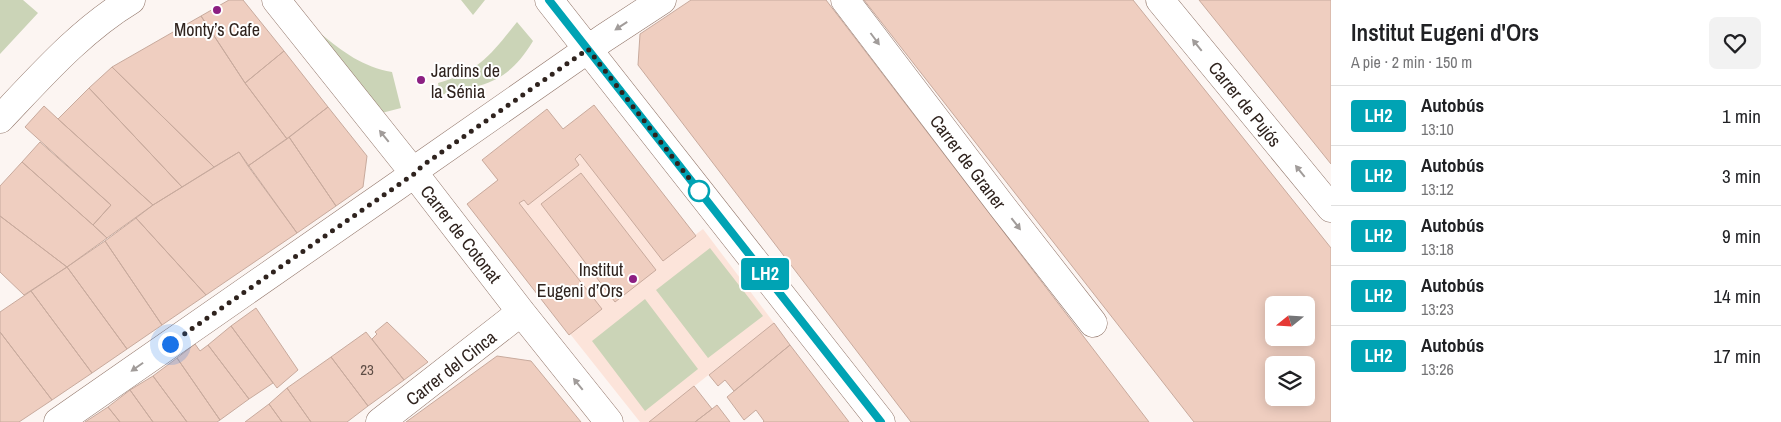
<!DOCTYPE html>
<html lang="es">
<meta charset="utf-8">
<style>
body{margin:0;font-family:"Archivo Narrow",sans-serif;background:#f2f2f2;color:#202124;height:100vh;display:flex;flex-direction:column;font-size:19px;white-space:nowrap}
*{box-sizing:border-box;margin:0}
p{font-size:16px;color:#757577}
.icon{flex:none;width:28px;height:28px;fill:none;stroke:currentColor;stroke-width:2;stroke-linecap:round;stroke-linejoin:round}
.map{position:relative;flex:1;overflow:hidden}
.sheet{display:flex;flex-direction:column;background:#fff;width:450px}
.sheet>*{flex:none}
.badge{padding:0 10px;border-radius:4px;font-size:18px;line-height:32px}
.needle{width:32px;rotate:252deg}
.controls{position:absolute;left:1265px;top:296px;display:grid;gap:10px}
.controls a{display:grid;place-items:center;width:50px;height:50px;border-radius:8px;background:#fff;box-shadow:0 2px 12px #0003;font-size:25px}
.you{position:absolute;width:25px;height:25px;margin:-12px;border:4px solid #fff;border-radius:50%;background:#1a73e8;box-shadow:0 0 0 8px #1a73e833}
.map>.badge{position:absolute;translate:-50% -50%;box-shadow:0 0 0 2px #fff}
.round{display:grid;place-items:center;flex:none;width:52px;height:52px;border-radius:8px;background:#f2f2f2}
.overview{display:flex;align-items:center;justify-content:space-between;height:85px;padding:0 20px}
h1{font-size:24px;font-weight:600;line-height:38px}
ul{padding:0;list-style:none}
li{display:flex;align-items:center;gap:15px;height:60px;padding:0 20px;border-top:1px solid #e0e0e0}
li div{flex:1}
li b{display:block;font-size:19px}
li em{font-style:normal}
li .badge{min-width:55px;font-weight:700;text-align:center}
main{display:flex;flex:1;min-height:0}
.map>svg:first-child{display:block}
.built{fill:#fce4da}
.green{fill:#cbd4b7}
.building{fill:#efcec0;stroke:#c8aa9d;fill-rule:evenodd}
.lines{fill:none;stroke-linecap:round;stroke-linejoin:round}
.minor-casing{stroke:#917569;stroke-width:29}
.minor{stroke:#fff;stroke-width:28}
.oneway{fill:#a19c9a}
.line-casing{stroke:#fff;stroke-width:11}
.line{stroke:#00a3b4;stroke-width:8}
.walk{stroke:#2f231e;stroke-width:5;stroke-dasharray:0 9}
.poi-dot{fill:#8c1f82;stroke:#fff;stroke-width:2}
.stop-dot{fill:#fff;stroke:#00a3b4;stroke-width:2.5}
.labels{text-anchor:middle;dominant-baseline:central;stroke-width:4;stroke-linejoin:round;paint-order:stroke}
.number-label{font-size:15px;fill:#5f4e46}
.poi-label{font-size:18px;fill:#2f231e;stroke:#fff}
.street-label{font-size:18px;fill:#2f231e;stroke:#fff}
</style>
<main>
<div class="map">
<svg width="1331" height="422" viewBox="0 0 1331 422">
<rect width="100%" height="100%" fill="#fcf5f2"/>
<path class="built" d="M 594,105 L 695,235 L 703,229 L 774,323 L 649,422 L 640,422 L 467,204 L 497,180 L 482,160 L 563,129 Z"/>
<path class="green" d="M 0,0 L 23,0 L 38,13 L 0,54 Z
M 461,0 L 485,0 L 473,15 Z
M 517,22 L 533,41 C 508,83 485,85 440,95 L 438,83 C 480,71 491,54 517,22 Z
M 321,34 C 343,52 363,67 392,72 L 401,108 L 374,115 Z
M 710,248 L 763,316 L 708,358 L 656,290 Z
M 645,299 L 698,369 L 645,411 L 592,341 Z"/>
<path class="building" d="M 229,0 L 243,0 L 284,51 L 245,83 L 201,16 Z
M 691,0 L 826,0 L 1149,422 L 911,422 L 638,65 L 640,34 Z
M 864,0 L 1133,0 L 1331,248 L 1331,422 L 1194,422 ZM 1274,305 L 1306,305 L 1306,338 L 1274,338 ZM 1274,365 L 1306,365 L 1306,398 L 1274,398 Z
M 1199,0 L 1331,0 L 1331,164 Z
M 201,16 L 245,83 L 287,139 L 248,166 L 239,152 L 214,167 L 112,67 Z
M 284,51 L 328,107 L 287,139 L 245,83 Z
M 112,67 L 214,167 L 182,187 L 89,88 Z
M 89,88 L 182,187 L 153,205 L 58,119 Z
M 594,105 L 696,236 L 663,261 L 580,154 L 575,159 L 579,165 L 528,205 L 524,200 L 519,203 L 602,309 L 569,335 L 467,204 L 498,180 L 482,160 L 547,109 L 563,129 Z
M 44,106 L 58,119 L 153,205 L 107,238 L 93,225 L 111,205 L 25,127 Z
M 328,107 L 367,156 L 363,187 L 336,206 L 289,137 Z
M 289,137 L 336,206 L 297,233 L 248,166 Z
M 40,142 L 111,205 L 93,225 L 22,162 Z
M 239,152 L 297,233 L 206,295 L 136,218 L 153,205 Z
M 22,162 L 93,225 L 107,238 L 67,267 L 0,216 L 0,186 Z
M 581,173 L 656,270 L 615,302 L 541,204 Z
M 0,216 L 67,267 L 24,295 L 0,272 Z
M 136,218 L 206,295 L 162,325 L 105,241 Z
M 105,241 L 162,325 L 127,349 L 67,267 Z
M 67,267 L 127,349 L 92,373 L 31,291 Z
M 31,291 L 92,373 L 52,400 L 0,332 L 0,312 Z
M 256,308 L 298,370 L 277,388 L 231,326 Z
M 387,322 L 428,362 L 404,380 L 372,339 L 377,334 L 375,332 Z
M 774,323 L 790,345 L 734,391 L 725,380 L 718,386 L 709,375 Z
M 231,326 L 273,383 L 249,399 L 208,345 Z
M 0,332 L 52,400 L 19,422 L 0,422 Z
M 366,332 L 404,380 L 368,406 L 331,357 Z
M 195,344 L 200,351 L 208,345 L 249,399 L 220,420 L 177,358 Z
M 790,345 L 849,422 L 763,422 L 764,421 L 756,410 L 744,420 L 727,397 Z
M 497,356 L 531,361 L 581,422 L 406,422 Z
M 331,357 L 368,406 L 347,422 L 311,422 L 287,388 Z
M 177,358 L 220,420 L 217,422 L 187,422 L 153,376 Z
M 153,376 L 187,422 L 153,422 L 130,390 Z
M 694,386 L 712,409 L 695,422 L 649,422 Z
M 287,388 L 311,422 L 282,422 L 269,404 Z
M 130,390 L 153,422 L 120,422 L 108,407 Z
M 269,404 L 282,422 L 245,422 Z
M 717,405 L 730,422 L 695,422 L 712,409 Z
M 108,407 L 120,422 L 85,422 Z"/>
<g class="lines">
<g class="minor-casing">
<path id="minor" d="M 276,0 L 410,168 L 521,312 L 609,422
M 549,0 L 881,422
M 845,0 L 1001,205 L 1093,323
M 1160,0 L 1331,208
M 0,119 C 41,76 80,31 131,0
M 58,422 L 397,186 L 414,174 L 422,165 L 604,38 L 662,0
M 380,422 L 521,312"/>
</g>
<use href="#minor" class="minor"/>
</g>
<defs><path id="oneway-solid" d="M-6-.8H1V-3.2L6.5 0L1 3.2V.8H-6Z" transform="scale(1.25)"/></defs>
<g class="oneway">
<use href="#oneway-solid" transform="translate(621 26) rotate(147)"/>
<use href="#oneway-solid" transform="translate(875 39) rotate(53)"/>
<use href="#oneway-solid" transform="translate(1197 45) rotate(-129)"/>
<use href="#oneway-solid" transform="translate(384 136) rotate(-129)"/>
<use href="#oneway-solid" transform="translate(1300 171) rotate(-129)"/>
<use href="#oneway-solid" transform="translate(1016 224) rotate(52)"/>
<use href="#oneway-solid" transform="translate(137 367) rotate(145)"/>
<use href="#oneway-solid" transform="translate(578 384) rotate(-129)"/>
</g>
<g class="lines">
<g class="line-casing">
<path id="line" d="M 549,0 L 881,422"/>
</g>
<use href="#line" class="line"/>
<path class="walk" d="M 170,344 L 414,174 L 422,166 L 588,49 L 699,191"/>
</g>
<g class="poi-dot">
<circle cx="217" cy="10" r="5"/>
<circle cx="421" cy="80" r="5"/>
<circle cx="633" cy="279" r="5"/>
</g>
<circle class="stop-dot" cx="699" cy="191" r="10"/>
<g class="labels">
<g class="number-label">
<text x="367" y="369">23</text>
</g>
<g class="poi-label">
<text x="217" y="29">Monty’s Cafe</text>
<text x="431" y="70" text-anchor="start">Jardins de<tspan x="431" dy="21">la Sénia</tspan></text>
<text x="623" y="269" text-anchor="end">Institut<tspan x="623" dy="21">Eugeni d’Ors</tspan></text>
</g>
<g class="street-label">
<text transform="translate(1245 104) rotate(51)">Carrer de Pujós</text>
<text transform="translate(968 162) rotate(53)">Carrer de Graner</text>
<text transform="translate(461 234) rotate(52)">Carrer de Cotonat</text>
<text transform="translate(451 368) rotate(-38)">Carrer del Cinca</text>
</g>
</g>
</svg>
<div class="controls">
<a><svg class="needle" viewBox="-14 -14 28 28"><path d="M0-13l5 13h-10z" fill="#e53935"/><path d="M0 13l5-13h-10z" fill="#757577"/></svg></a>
<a><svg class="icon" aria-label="layers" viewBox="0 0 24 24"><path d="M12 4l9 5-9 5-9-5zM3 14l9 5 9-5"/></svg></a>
</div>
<div class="you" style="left:170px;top:344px"></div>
<b class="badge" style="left:765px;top:274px;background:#00a3b4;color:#fff">LH2</b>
</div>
<section class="sheet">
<div class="overview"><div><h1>Institut Eugeni d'Ors</h1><p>A pie · 2 min · 150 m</p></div><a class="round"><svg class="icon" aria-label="heart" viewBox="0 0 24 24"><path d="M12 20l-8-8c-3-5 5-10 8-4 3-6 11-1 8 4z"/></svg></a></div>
<ul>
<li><span class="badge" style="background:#00a3b4;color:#fff">LH2</span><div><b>Autobús</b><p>13:10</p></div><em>1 min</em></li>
<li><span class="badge" style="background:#00a3b4;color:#fff">LH2</span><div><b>Autobús</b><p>13:12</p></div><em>3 min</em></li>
<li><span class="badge" style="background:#00a3b4;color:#fff">LH2</span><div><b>Autobús</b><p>13:18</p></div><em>9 min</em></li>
<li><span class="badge" style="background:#00a3b4;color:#fff">LH2</span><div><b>Autobús</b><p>13:23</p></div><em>14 min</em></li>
<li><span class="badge" style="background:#00a3b4;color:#fff">LH2</span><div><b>Autobús</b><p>13:26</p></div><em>17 min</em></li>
</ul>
</section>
</main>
